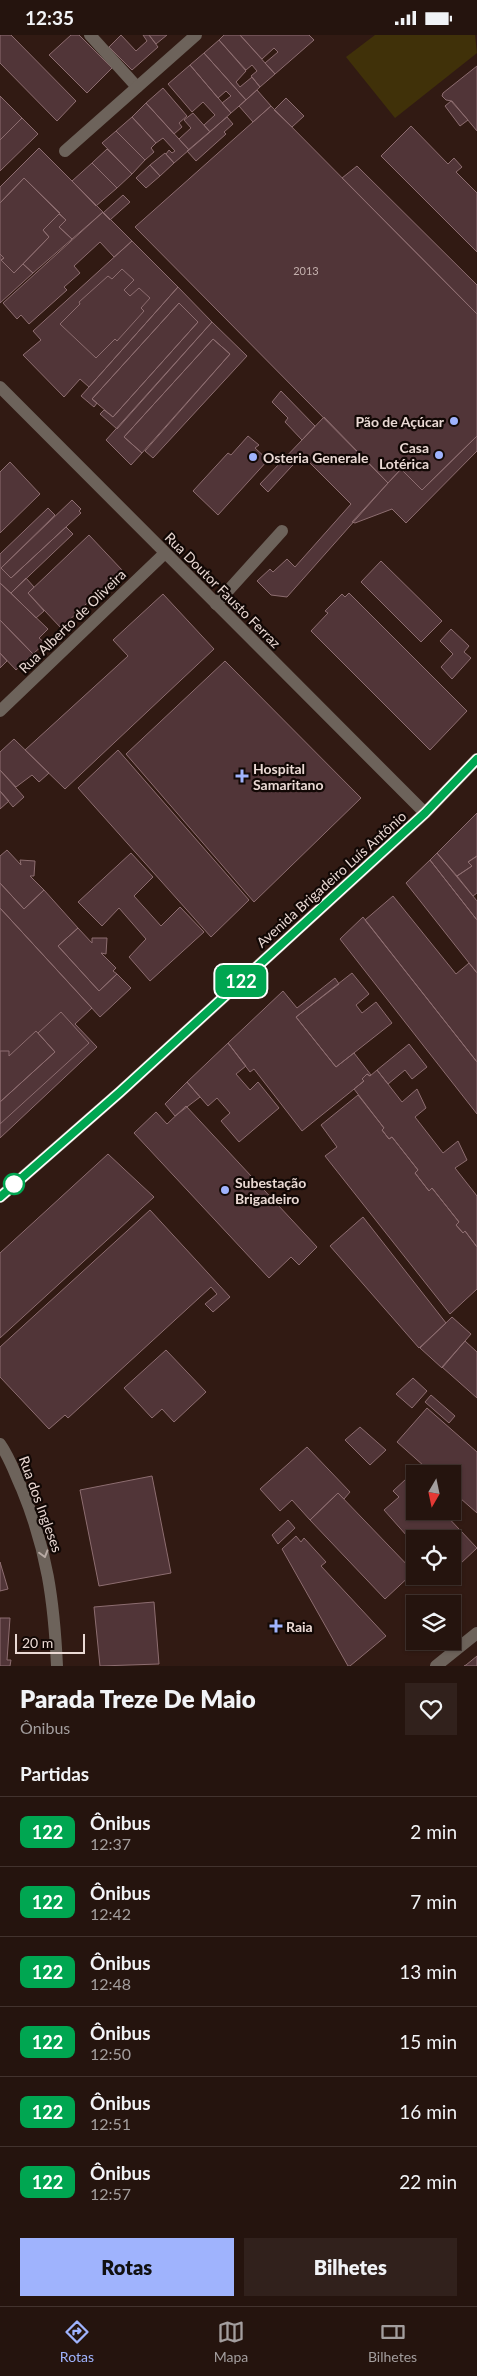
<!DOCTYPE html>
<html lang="pt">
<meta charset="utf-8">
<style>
body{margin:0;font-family:Lato,sans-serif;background:#31211c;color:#f1f3f6;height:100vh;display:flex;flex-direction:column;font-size:19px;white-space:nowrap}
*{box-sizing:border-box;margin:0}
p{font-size:16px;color:#a39e9e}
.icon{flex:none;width:28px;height:28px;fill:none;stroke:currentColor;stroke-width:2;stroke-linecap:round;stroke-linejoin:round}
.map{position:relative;height:1631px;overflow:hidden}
.drawer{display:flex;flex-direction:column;background:#25140e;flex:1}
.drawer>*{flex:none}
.badge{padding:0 10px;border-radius:8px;font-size:18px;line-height:32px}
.needle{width:32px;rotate:189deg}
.controls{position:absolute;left:406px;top:1430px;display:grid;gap:10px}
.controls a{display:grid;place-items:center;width:55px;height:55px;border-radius:0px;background:#25140e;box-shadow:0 1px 4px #0004,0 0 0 1px #42332e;font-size:25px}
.scale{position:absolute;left:15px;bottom:12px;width:70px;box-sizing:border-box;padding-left:5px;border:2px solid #ead9d4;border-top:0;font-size:14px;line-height:18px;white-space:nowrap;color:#ead9d4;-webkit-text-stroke:4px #120805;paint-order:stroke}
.map>.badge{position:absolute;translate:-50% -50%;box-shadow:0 0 0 2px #fff}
h2{padding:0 20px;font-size:19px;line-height:45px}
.round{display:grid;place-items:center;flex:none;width:52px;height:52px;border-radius:0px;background:#31211c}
.summary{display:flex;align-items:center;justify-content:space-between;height:85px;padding:0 20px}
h1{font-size:24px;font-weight:800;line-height:38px}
.cta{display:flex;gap:10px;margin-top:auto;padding:10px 20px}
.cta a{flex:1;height:58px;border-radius:0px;background:#9fb3fd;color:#111;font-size:20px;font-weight:800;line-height:58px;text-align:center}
.cta a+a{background:#31211c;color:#f1f3f6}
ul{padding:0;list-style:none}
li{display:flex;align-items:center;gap:15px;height:70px;padding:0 20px;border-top:1px solid #42332e}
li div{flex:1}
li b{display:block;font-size:19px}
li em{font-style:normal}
li .badge{min-width:55px;font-weight:700;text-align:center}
.status{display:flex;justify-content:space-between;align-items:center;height:35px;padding:0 25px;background:#25140e;direction:ltr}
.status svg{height:14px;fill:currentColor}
.tab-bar{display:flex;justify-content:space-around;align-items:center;height:70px;border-top:1px solid #42332e;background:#25140e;font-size:14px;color:#a39e9e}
.tab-bar a{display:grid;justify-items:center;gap:2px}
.tab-bar .on{color:#9fb3fd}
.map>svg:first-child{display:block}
.green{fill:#403109}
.building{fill:#513538;stroke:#8d6d70}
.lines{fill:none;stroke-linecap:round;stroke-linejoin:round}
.lane{stroke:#6d635b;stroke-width:12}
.street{stroke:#6d635b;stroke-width:12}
.secondary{stroke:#98887b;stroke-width:12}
.oneway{stroke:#b8aaa4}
.line-casing{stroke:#fff;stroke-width:11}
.line{stroke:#00a651;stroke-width:8}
.poi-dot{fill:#9fb3fd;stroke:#120805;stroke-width:2}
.stop-dot{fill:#fff;stroke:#00a651;stroke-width:2.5}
.labels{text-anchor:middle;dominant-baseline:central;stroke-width:4.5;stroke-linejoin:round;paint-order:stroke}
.number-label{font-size:11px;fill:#c4b0ad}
.poi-label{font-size:14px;font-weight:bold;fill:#ead9d4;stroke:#120805;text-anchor:start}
.street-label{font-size:14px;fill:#ead9d4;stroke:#120805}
</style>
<div class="status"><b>12:35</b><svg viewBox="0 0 49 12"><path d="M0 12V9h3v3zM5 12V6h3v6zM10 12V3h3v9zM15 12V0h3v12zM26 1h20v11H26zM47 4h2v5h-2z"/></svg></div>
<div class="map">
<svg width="477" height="1631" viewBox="0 0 477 1631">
<rect width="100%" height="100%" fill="#311a13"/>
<path class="green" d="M 375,0 L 475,0 L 477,18 L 395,83 L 346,22 Z"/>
<path class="building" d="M 0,0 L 11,0 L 76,66 L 57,86 L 0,28 Z
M 71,0 L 79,0 L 112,33 L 87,58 L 49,20 Z
M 121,0 L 136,16 L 147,6 L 143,0 L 149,0 L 158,12 L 132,35 L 109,12 Z
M 149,0 L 167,0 L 156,9 Z
M 224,0 L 240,0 L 275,39 L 260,52 L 251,41 L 257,36 L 252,30 L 246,35 L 219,5 Z
M 240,0 L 309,0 L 314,5 L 275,39 L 265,28 L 278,17 L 274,13 L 262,24 Z
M 219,5 L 246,36 L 236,47 L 240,52 L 252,42 L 260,52 L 246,65 L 204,18 Z
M 204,18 L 246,65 L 231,78 L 222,68 L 231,61 L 226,56 L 218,63 L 190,30 Z
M 190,30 L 231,78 L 210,97 L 204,90 L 215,80 L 203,67 L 192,77 L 168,49 Z
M 477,31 L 477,96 L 452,66 L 446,65 L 442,61 L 443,58 Z
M 163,53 L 187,81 L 179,88 L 182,92 L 174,99 L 146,68 Z
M 257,55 L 271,71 L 253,87 L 239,71 Z
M 0,61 L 22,83 L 0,105 Z
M 286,63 L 304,81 L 292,92 L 274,75 Z
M 451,66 L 468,85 L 460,91 L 445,71 Z
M 146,68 L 189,115 L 174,128 L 166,119 L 169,115 L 172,118 L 175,116 L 163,103 L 156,108 L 132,82 Z
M 271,71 L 477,279 L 477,401 L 422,455 L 401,434 L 388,448 L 135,192 Z
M 193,78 L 210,97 L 189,115 L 179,104 L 191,93 L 184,85 Z
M 132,82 L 156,108 L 151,113 L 154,117 L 145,125 L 116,96 Z
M 227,82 L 233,89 L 224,97 L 226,99 L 196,126 L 187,116 Z
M 22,83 L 38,99 L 0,136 L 0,105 Z
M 411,91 L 448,129 L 454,123 L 462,132 L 456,137 L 477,158 L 477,217 L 381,121 Z
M 116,96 L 145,125 L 132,139 L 102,108 Z
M 39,113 L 103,177 L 72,204 L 59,192 L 66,185 L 24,143 L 0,168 L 0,152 Z
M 107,114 L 132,139 L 117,153 L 92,128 Z
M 165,118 L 174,128 L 160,141 L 150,130 Z
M 92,128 L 117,153 L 96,171 L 72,146 Z
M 150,130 L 160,141 L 146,153 L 136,143 Z
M 357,131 L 477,250 L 477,279 L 342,143 Z
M 24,143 L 60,178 L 43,195 L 49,202 L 14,238 L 1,225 L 4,223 L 0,219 L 0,168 Z
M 123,160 L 130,167 L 110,185 L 103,178 Z
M 103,177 L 132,206 L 114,222 L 100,207 L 74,231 L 80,238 L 64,252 L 67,255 L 29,289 L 21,280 L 17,284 L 3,268 Z
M 59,179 L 66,185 L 59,192 L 72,204 L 33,238 L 23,229 L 49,202 L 43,195 Z
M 132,206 L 178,252 L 89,352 L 80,344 L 64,362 L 23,320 L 41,305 L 33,296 Z
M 0,219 L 4,223 L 1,225 L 14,238 L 23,229 L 33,238 L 0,268 Z
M 122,234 L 134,245 L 124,255 L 130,261 L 139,253 L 150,263 L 141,273 L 144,276 L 117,306 L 115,304 L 96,323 L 60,289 L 80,269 L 79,267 L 108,241 L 112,244 Z
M 178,252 L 212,287 L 117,394 L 100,379 L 104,375 L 113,382 L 198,287 L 179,268 L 92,364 L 97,368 L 94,372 L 81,361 Z
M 179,268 L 198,287 L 113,382 L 92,364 Z
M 212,287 L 247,321 L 153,423 L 145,416 L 230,319 L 213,304 L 124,402 L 142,418 L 131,430 L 106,405 Z
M 213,304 L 230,319 L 142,418 L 124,402 Z
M 281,356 L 315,391 L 302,405 L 285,387 L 288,383 L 272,367 Z
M 324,382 L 388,448 L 287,562 L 271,560 L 257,546 L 270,534 L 273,537 L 287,524 L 295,532 L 351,469 L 302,420 L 268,457 L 260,449 Z
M 248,401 L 259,410 L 255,413 L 268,425 L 218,480 L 193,456 L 228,418 L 231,420 Z
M 477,401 L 477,416 L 406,488 L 392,474 L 355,488 L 352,487 L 401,434 L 422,455 Z
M 10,427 L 40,459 L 0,498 L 0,437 Z
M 72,465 L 81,474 L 79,476 L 81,478 L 11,543 L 1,533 Z
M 48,473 L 55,480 L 1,533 L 11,543 L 66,492 L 73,499 L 11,558 L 0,548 L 0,519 Z
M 89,500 L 122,535 L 61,593 L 28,558 Z
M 381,526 L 442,586 L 421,607 L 361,547 Z
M 26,543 L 34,552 L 28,558 L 44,576 L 36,583 L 11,558 Z
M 0,548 L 48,594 L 39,603 L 45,608 L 33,619 L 0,585 Z
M 349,558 L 467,676 L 430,715 L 311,596 L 328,578 L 325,576 L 342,559 L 345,562 Z
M 163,559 L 214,614 L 65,754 L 25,715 L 128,621 L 113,605 Z
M 0,585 L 33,619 L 16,635 L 0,618 Z
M 451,594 L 469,611 L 464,617 L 471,623 L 452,644 L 441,632 L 453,619 L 440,606 Z
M 0,618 L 7,626 L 0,633 Z
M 225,626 L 361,763 L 254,867 L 126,719 Z
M 14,704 L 49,738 L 39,747 L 32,740 L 16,752 L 0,735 L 0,717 Z
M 118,715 L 249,865 L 211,902 L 78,753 Z
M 0,735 L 24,762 L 13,772 L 0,756 Z
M 0,756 L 9,766 L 0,774 Z
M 477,778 L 477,821 L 468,827 L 472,831 L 457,841 L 437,818 Z
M 7,815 L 21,830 L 20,825 L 35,826 L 34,841 L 30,841 L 44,855 L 24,874 L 0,848 L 0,821 Z
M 131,818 L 153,842 L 134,861 L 161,891 L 180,872 L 204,897 L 150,946 L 129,922 L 146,904 L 119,873 L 102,891 L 78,867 Z
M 437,818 L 477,866 L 477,885 L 430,825 Z
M 477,821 L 477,858 L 473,861 L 457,841 L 472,831 L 468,827 Z
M 430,825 L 477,885 L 477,938 L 406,848 Z
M 0,848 L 24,874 L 44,855 L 78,893 L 58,911 L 99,956 L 117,939 L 131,953 L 100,982 L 0,873 Z
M 393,861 L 456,939 L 469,928 L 477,938 L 477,1027 L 365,885 Z
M 0,873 L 92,973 L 75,989 L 97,1012 L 0,1103 Z
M 363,882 L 477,1027 L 477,1079 L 340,904 Z
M 78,893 L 92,908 L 92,903 L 107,903 L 106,919 L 101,918 L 116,933 L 113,936 L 117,939 L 99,956 L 58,911 Z
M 352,938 L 369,959 L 356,970 L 362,978 L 376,967 L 392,988 L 336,1032 L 296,982 Z
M 335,943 L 339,949 L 296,982 L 336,1032 L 354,1018 L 371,1040 L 370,1041 L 367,1039 L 362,1044 L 364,1046 L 302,1096 L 254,1034 L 250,1037 L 228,1008 L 283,956 L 297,973 Z
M 61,977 L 89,1008 L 0,1089 L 0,1067 L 55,1017 L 38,998 Z
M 36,996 L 55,1017 L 0,1067 L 0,1016 L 9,1016 L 9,1021 Z
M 228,1008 L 246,1031 L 236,1039 L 250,1055 L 258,1047 L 279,1073 L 239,1107 L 221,1086 L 230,1078 L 217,1063 L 208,1071 L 187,1047 Z
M 409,1009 L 427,1032 L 412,1044 L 405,1035 L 388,1049 L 377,1035 Z
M 377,1035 L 402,1067 L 417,1054 L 426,1073 L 415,1082 L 443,1118 L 458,1106 L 467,1125 L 455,1133 L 477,1161 L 477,1212 L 465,1196 L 463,1198 L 456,1190 L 459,1187 L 432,1153 L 429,1156 L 415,1138 L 418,1135 L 392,1102 L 389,1104 L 382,1095 L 384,1093 L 354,1054 L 364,1046 L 362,1044 L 367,1039 L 370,1041 Z
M 187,1047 L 200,1062 L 175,1081 L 165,1069 Z
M 358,1060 L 384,1093 L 382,1095 L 389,1104 L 392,1102 L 418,1135 L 415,1138 L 429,1156 L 432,1153 L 459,1187 L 456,1190 L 463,1198 L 465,1196 L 477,1212 L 477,1254 L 450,1279 L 325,1121 L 337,1112 L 321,1090 Z
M 186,1071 L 317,1212 L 299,1230 L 291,1222 L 269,1243 L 134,1098 L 156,1077 L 167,1089 Z
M 108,1119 L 154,1162 L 0,1303 L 0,1218 Z
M 150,1175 L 230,1262 L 213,1277 L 205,1269 L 217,1259 L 211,1252 L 68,1383 L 65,1380 L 49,1394 L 0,1342 L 0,1312 Z
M 363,1182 L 446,1288 L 419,1313 L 330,1211 Z
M 452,1282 L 471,1299 L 442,1333 L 420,1313 Z
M 465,1306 L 477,1317 L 477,1363 L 442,1332 Z
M 166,1315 L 206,1357 L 174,1387 L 162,1374 L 152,1383 L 124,1353 Z
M 413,1343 L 427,1356 L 412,1373 L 396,1359 Z
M 431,1360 L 455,1381 L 449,1388 L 425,1367 Z
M 427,1373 L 477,1417 L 477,1478 L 452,1456 L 452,1439 L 433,1439 L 397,1407 Z
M 360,1392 L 386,1415 L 370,1430 L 345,1405 Z
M 307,1412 L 350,1457 L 344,1464 L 338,1458 L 310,1485 L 292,1465 L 280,1476 L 260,1454 Z
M 152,1441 L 171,1538 L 99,1551 L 80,1455 Z
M 406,1444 L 415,1454 L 415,1476 L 442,1476 L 477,1513 L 460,1529 L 457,1526 L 452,1530 L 452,1504 L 415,1504 L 415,1510 L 384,1475 L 399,1462 L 393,1456 Z
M 338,1458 L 414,1537 L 385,1564 L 310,1485 Z
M 288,1485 L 295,1493 L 278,1509 L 272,1500 Z
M 296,1501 L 301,1507 L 304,1503 L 326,1527 L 321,1531 L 386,1601 L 350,1631 L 348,1631 L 282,1514 Z
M 0,1527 L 8,1554 L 0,1556 Z
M 154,1567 L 159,1629 L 100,1631 L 94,1572 Z
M 0,1583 L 10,1583 L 7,1625 L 11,1625 L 10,1631 L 0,1631 Z
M 477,1621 L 477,1631 L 464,1631 L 466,1630 Z"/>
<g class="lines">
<path class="lane" d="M 90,0 L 137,52
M 216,569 L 282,496"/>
<path class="street" d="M 65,116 L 196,0
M 0,352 L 425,778
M 0,676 L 165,518
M 0,1409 C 10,1423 15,1439 22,1454 C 47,1515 54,1566 57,1631
M 436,1631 L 477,1598"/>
<path class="secondary" d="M 0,1162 L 120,1057 L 425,778 L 477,724"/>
</g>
<defs><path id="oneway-chevron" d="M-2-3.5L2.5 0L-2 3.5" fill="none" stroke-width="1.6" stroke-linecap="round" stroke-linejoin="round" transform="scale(1.25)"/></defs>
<use class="oneway" href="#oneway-chevron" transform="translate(44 1519) rotate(74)"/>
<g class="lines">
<g class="line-casing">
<path id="line" d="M 0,1162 L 120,1057 L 425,778 L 477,724"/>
</g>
<use href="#line" class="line"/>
</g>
<g class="poi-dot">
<circle cx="454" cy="386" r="5"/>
<circle cx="439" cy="420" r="5"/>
<circle cx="253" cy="422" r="5"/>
<path d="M239.5 733.5h5v5h5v5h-5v5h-5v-5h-5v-5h5z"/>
<circle cx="225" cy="1155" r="5"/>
<path d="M273.5 1583.5h5v5h5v5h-5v5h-5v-5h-5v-5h5z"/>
</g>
<circle class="stop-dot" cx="14" cy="1149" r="10"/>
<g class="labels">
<g class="number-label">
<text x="306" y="235">2013</text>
</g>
<g class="poi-label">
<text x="444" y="386" text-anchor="end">Pão de Açúcar</text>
<text x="429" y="412" text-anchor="end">Casa<tspan x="429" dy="16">Lotérica</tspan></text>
<text x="263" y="422">Osteria Generale</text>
<text x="253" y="733">Hospital<tspan x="253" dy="16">Samaritano</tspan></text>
<text x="235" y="1147">Subestação<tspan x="235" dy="16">Brigadeiro</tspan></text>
<text x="286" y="1591">Raia</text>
</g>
<g class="street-label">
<text transform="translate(223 555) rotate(45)">Rua Doutor Fausto Ferraz</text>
<text transform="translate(72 586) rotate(-44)">Rua Alberto de Oliveira</text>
<text transform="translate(331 844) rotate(-42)">Avenida Brigadeiro Luís Antônio</text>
<text transform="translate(41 1469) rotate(70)">Rua dos Ingleses</text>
</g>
</g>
</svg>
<div class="controls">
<a><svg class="needle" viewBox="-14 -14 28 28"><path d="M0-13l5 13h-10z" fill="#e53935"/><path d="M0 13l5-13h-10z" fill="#a39e9e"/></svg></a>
<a><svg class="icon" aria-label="locate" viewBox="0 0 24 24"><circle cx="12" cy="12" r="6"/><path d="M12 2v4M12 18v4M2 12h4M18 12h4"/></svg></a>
<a><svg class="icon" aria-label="layers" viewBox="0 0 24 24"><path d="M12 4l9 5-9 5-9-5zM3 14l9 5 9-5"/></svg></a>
</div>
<div class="scale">20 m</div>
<b class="badge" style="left:241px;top:946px;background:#00a651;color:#fff">122</b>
</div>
<section class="drawer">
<div class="summary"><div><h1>Parada Treze De Maio</h1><p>Ônibus</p></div><a class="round"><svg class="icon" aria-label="heart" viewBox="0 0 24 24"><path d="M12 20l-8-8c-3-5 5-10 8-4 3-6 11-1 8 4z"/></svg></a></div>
<h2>Partidas</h2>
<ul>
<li><span class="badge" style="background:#00a651;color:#fff">122</span><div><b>Ônibus</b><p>12:37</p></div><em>2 min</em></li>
<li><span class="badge" style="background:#00a651;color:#fff">122</span><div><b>Ônibus</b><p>12:42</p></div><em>7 min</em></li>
<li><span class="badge" style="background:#00a651;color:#fff">122</span><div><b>Ônibus</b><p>12:48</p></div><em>13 min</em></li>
<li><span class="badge" style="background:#00a651;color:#fff">122</span><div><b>Ônibus</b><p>12:50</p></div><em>15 min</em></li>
<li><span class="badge" style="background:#00a651;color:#fff">122</span><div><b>Ônibus</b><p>12:51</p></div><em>16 min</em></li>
<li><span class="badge" style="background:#00a651;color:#fff">122</span><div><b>Ônibus</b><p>12:57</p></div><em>22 min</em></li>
</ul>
<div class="cta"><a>Rotas</a><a>Bilhetes</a></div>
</section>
<nav class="tab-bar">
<a class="on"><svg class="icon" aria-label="directions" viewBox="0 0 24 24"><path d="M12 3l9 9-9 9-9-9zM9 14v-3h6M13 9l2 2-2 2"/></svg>Rotas</a>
<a><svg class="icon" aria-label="map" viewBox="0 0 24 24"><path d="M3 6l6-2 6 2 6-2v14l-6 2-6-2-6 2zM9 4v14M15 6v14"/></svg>Mapa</a>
<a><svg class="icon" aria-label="tickets" viewBox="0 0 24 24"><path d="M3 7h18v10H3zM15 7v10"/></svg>Bilhetes</a>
</nav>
